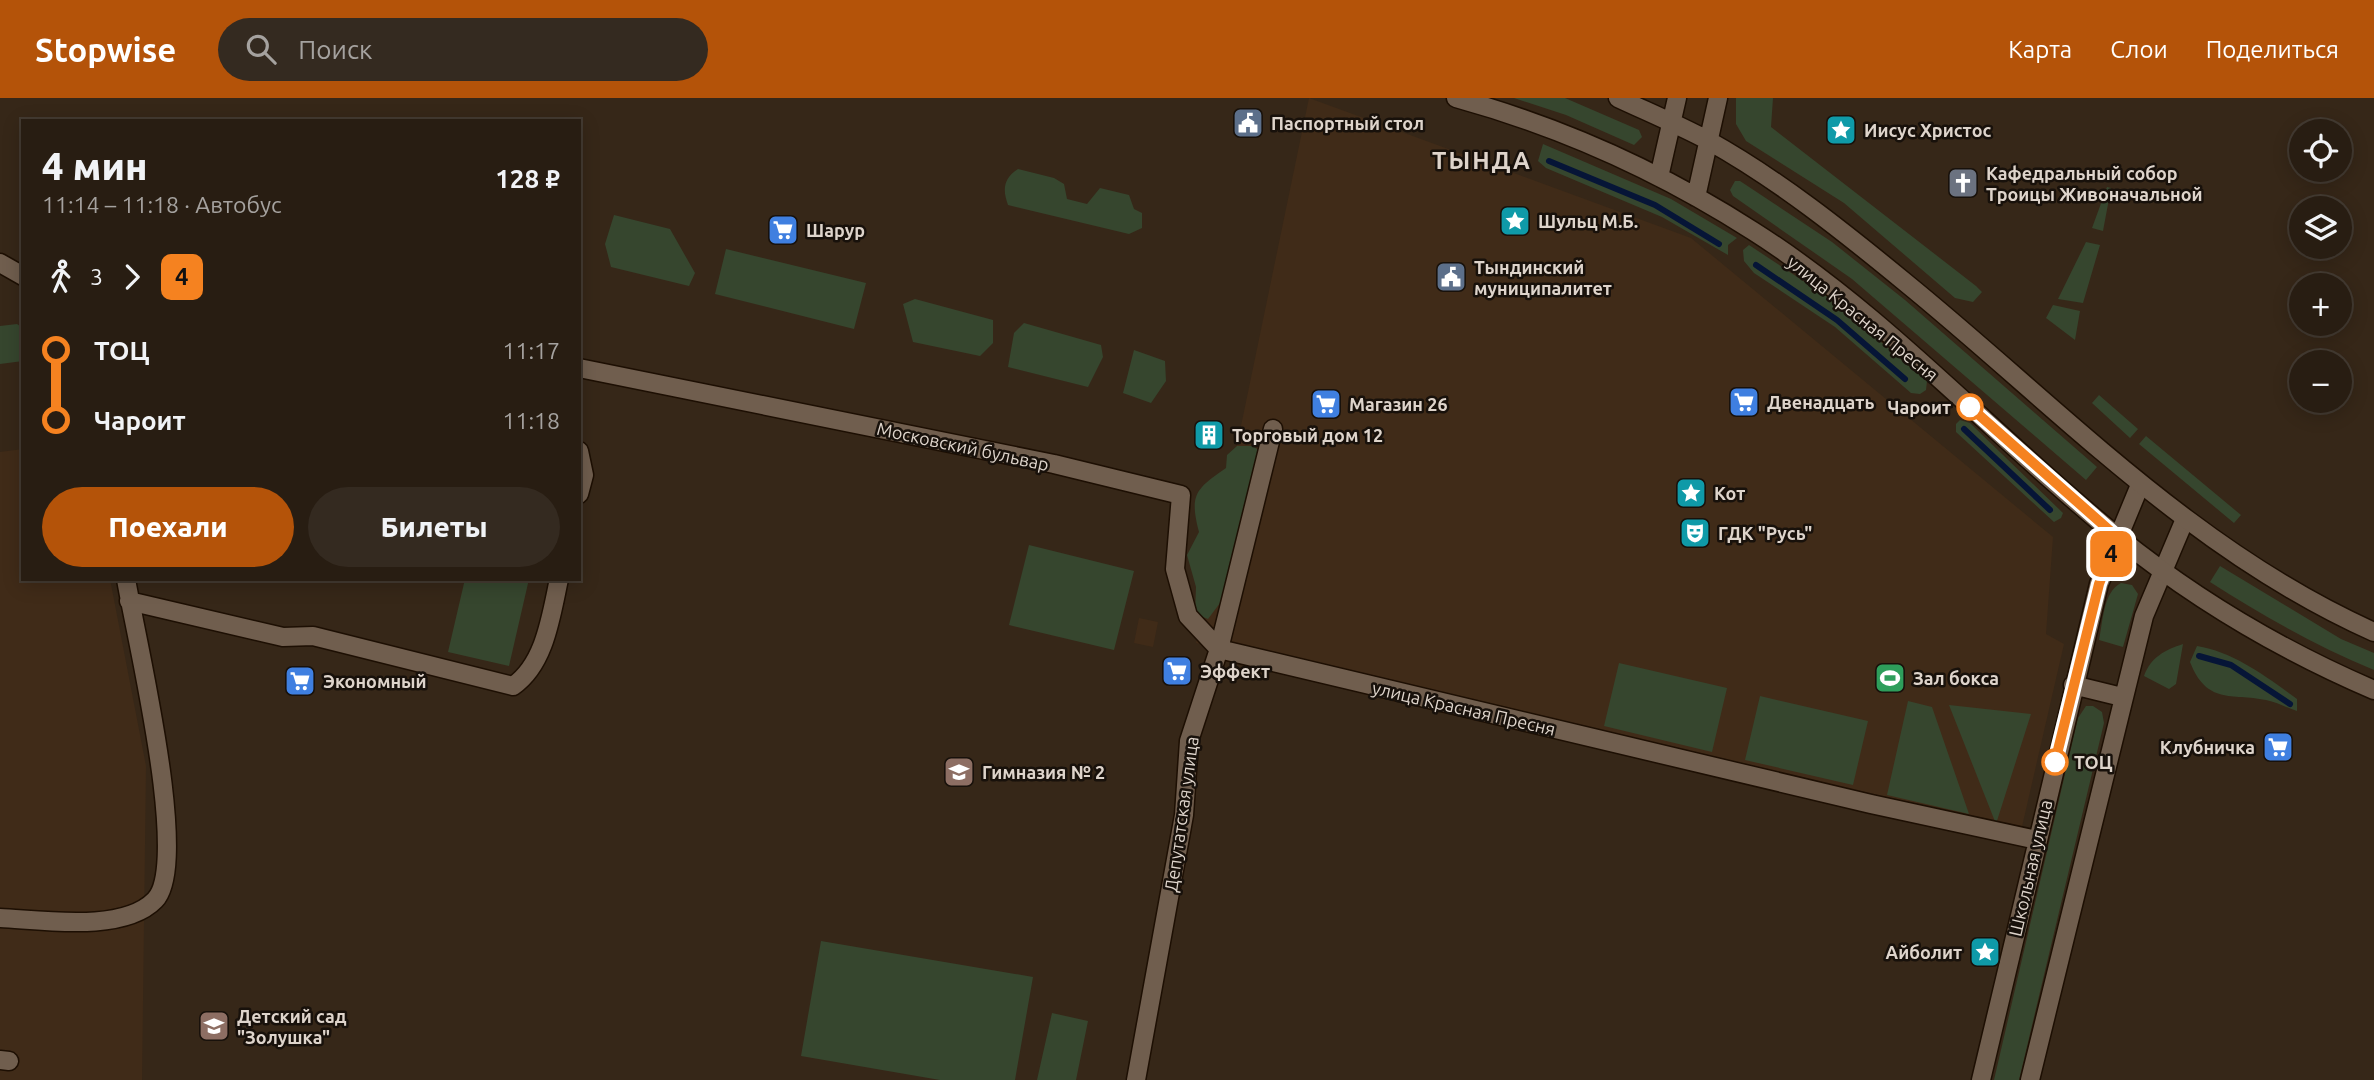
<!DOCTYPE html>
<html lang="ru">
<meta charset="utf-8">
<style>
body{margin:0;font-family:Ubuntu,sans-serif;background:#342a20;color:#f1f3f6;height:100vh;display:flex;flex-direction:column;font-size:26px;white-space:nowrap}
*{box-sizing:border-box;margin:0}
p{font-size:23px;color:#a5a29f}
.icon{flex:none;width:38px;height:38px;fill:none;stroke:currentColor;stroke-width:2;stroke-linecap:round;stroke-linejoin:round}
.map{position:relative;flex:1;overflow:hidden}
.details{position:absolute;left:21px;top:21px;width:560px;height:462px;display:flex;flex-direction:column;background:#281d12;border-radius:0px;box-shadow:0 4px 18px #0003,0 0 0 2px #443b32}
.details>*{flex:none}
.badge{padding:0 14px;border-radius:10px;font-size:24px;line-height:46px}
.buttons{position:absolute;left:2289px;top:21px;display:grid;gap:14px}
.buttons a{display:grid;place-items:center;width:63px;height:63px;border-radius:50%;background:#281d12;box-shadow:0 4px 18px #0003,0 0 0 2px #443b32;font-size:35px}
.map>.badge{position:absolute;translate:-50% -50%;box-shadow:0 0 0 4px #fff}
.legs{display:flex;align-items:center;gap:10px;height:77px;padding:0 21px;font-size:23px}
.legs p{margin-inline-start:auto}
.head{display:flex;align-items:center;justify-content:space-between;height:119px;padding:0 21px}
h1{font-size:38px;font-weight:800;line-height:52px}
.button{display:flex;gap:14px;margin-top:auto;padding:14px 21px}
.button a{flex:1;height:80px;border-radius:42px;background:#b45309;color:#fff;font-size:28px;font-weight:800;line-height:80px;text-align:center}
.button a+a{background:#342a20;color:#f1f3f6}
ul{padding:0 21px;list-style:none}
li{display:flex;align-items:center;gap:24px;height:70px;font-size:26px}
li i{display:grid;place-items:center;width:10px;height:100%;margin:0 9px;background:currentColor}
li i::after{content:'';width:18px;height:18px;margin:-9px;border:5px solid;border-radius:50%;background:#281d12}
li p{margin-inline-start:auto}
li:first-child i{background:linear-gradient(#0000 50%,currentColor 0)}
li:last-child i{background:linear-gradient(currentColor 50%,#0000 0)}
header{display:flex;align-items:center;gap:42px;box-sizing:border-box;height:98px;padding:0 35px;background:#b45309;color:#fff}
header strong{font-size:33px}
nav{display:flex;gap:38px;margin-inline-start:auto;font-size:24px}
.search{width:490px;height:63px;background:#342a20;display:flex;align-items:center;gap:18px;box-sizing:border-box;padding:0 24px;border-radius:38px;color:#a5a29f;font-size:26px}
.map>svg:first-child{display:block}
.built{fill:#402b18}
.green{fill:#36462e}
.lines{fill:none;stroke-linecap:round;stroke-linejoin:round}
.stream{stroke:#061537;stroke-width:6}
.minor-casing{stroke:#1d0f03;stroke-width:21}
.tertiary-casing{stroke:#1d0f03;stroke-width:21}
.minor{stroke:#705e4e;stroke-width:18}
.tertiary{stroke:#705e4e;stroke-width:18}
.line-1-casing{stroke:#fff;stroke-width:16}
.line-1{stroke:#f58220;stroke-width:10}
.stop-1-dot{fill:#fff;stroke:#f58220;stroke-width:3.5}
.labels{text-anchor:middle;dominant-baseline:central;stroke-width:5;stroke-linejoin:round;paint-order:stroke}
.poi-label{font-size:18px;font-weight:bold;fill:#ded4cb;stroke:#18110b;text-anchor:start}
.street-label{font-size:18px;fill:#ded4cb;stroke:#18110b}
.stop-label{font-size:18px;font-weight:bold;fill:#ded4cb;stroke:#18110b;text-anchor:end}
.district-label{font-size:24px;font-weight:bold;letter-spacing:2px;fill:#ded4cb;stroke:#18110b}
</style>
<header>
<strong>Stopwise</strong>
<div class="search"><svg class="icon" aria-label="search" viewBox="0 0 24 24"><circle cx="10" cy="10" r="6"/><path d="M15 15l6 6"/></svg>Поиск</div>
<nav><a>Карта</a><a>Слои</a><a>Поделиться</a></nav>
</header>
<div class="map">
<svg width="2374" height="982" viewBox="0 0 2374 982">
<rect width="100%" height="100%" fill="#362718"/>
<path class="built" d="M 1309,0 L 1691,140 L 2053,439 L 2046,536 L 2064,546 L 2021,733 L 1196,545 Z
M 23,351 L 23,481 L 110,481 L 146,668 L 142,982 L 0,982 L 0,354 Z
M 1139,520 L 1158,524 L 1153,549 L 1134,545 Z"/>
<path class="green" d="M 1514,0 L 1565,0 L 1639,32 L 1642,39 L 1634,47 L 1566,17 Z
M 1736,0 L 1773,0 L 1771,29 L 1976,188 L 1982,194 L 1973,204 L 1955,200 L 1844,105 L 1746,43 L 1736,26 Z
M 1543,46 L 1671,101 L 1737,140 L 1728,147 L 1728,157 L 1662,119 L 1546,70 L 1538,63 Z
M 1018,71 L 1054,80 L 1064,86 L 1067,101 L 1087,106 L 1100,90 L 1129,97 L 1134,111 L 1142,115 L 1142,130 L 1129,136 L 1008,107 C 1002,91 1004,80 1018,71 Z
M 1735,83 L 1740,83 L 1832,144 L 1905,202 L 2097,369 L 2086,382 L 1852,181 L 1733,98 L 1730,92 Z
M 2107,89 L 2111,90 L 2103,133 L 2092,130 Z
M 614,117 L 670,131 L 695,175 L 689,188 L 611,169 L 605,146 Z
M 2086,144 L 2100,147 L 2083,205 L 2058,201 Z
M 1749,147 L 1829,200 L 1927,283 L 1926,292 L 1920,296 L 1911,295 L 1835,229 L 1754,175 L 1744,163 L 1743,152 Z
M 726,151 L 866,185 L 854,231 L 715,196 Z
M 915,201 L 993,222 L 993,245 L 980,258 L 913,244 L 903,206 Z
M 2053,207 L 2080,213 L 2075,242 L 2046,220 Z
M 1024,225 L 1101,247 L 1103,259 L 1088,289 L 1008,269 L 1014,235 Z
M 17,226 L 23,230 L 23,263 L 0,266 L 0,228 Z
M 1134,252 L 1165,263 L 1166,283 L 1151,305 L 1123,295 Z
M 2099,297 L 2138,331 L 2130,340 L 2092,305 Z
M 1960,322 L 1970,325 L 2063,415 L 2061,420 L 2054,424 L 1956,334 L 1956,326 Z
M 2146,338 L 2241,417 L 2234,425 L 2139,346 Z
M 1237,348 L 1253,348 L 1261,354 L 1226,497 L 1208,521 L 1195,516 L 1196,489 L 1187,457 L 1199,434 C 1189,396 1196,391 1226,370 L 1227,357 Z
M 1029,447 L 1134,473 L 1114,552 L 1009,527 Z
M 2220,468 L 2341,541 L 2374,555 L 2374,572 C 2316,548 2263,518 2210,484 Z
M 465,481 L 529,481 L 509,568 L 448,554 Z
M 2121,485 L 2132,487 L 2138,496 L 2123,549 L 2099,542 C 2103,524 2103,494 2121,485 Z
M 2183,546 L 2176,586 L 2169,591 L 2144,578 C 2151,559 2165,552 2183,546 Z
M 2197,548 C 2234,554 2267,579 2297,601 L 2297,613 C 2287,610 2277,604 2266,602 C 2231,595 2207,607 2190,564 Z
M 1619,565 L 1727,590 L 1712,654 L 1604,628 Z
M 1760,598 L 1868,623 L 1853,687 L 1745,662 Z
M 1908,603 L 1932,609 L 1969,716 L 1887,697 Z
M 1949,607 L 2031,616 L 1996,726 Z
M 2086,608 L 2093,608 L 2102,614 L 2104,625 L 2019,982 L 1994,982 L 2078,620 Z
M 821,843 L 1033,879 L 1015,982 L 940,982 L 801,958 Z
M 1052,915 L 1088,923 L 1076,982 L 1037,982 Z"/>
<g class="lines">
<path class="stream" d="M 1549,63 L 1655,107 L 1719,146
M 1756,167 L 1837,222 L 1905,281
M 1964,331 L 2050,412
M 2199,558 L 2231,567 L 2290,606"/>
<g class="minor-casing">
<path id="minor" d="M 0,165 L 23,178
M 579,270 L 1054,366 L 1181,397 L 1175,471 L 1188,518 L 1219,551 L 1871,706 L 2037,742
M 579,353 L 584,377 L 579,396
M 129,503 L 283,539 L 313,538 L 513,588 C 545,566 551,518 559,481
M 2073,587 L 2122,599
M 0,820 C 42,822 123,835 155,802 C 191,765 135,536 126,481
M 0,962 L 9,963
M 1136,982 L 1184,717 L 1189,643 L 1219,551 L 1273,331
M 1981,982 L 2099,486 L 2140,387
M 2030,982 L 2144,518 L 2185,421"/>
</g>
<g class="tertiary-casing">
<path id="tertiary" d="M 1456,0 C 1561,29 1661,74 1753,133 C 1887,218 1995,340 2118,439 C 2195,501 2283,553 2374,592
M 1618,0 C 1648,14 1679,27 1709,43 C 1779,82 1844,134 1906,185 C 2057,308 2192,453 2374,534
M 1659,79 L 1677,0
M 1696,99 L 1718,0"/>
</g>
<use href="#minor" class="minor"/>
<use href="#tertiary" class="tertiary"/>
</g>
<g class="lines">
<g class="line-1-casing">
<path id="line-1" d="M 1970,309 L 2117,439 L 2099,486 L 2055,664"/>
</g>
<use href="#line-1" class="line-1"/>
</g>
<defs>
<g id="civic-square" transform="scale(1.575)"><rect x="-9" y="-9" width="18" height="18" rx="4" fill="#5c6f8a" stroke="#18110b"/><path d="M-.6-6.5H3V-4.5H.6V-3L4-1V1h2V6H-6V1h2V-1L-.6-3ZM-1.2 2.5V6h2.4V2.5Z" fill="#fff"/></g>
<g id="sight-square" transform="scale(1.575)"><rect x="-9" y="-9" width="18" height="18" rx="4" fill="#0f9aa8" stroke="#18110b"/><path d="M0-6L1.8-2.2L6-1.7L2.9 1.2L3.7 5.4L0 3.3L-3.7 5.4L-2.9 1.2L-6-1.7L-1.8-2.2Z" fill="#fff"/></g>
<g id="church-square" transform="scale(1.575)"><rect x="-9" y="-9" width="18" height="18" rx="4" fill="#6b7280" stroke="#18110b"/><path d="M-1.2-6h2.4v3.5h3.3v2.4h-3.3V6h-2.4V-.1h-3.3v-2.4h3.3Z" fill="#fff"/></g>
<g id="supermarket-square" transform="scale(1.575)"><rect x="-9" y="-9" width="18" height="18" rx="4" fill="#3f7fe0" stroke="#18110b"/><path d="M-6-5.5h2.5l.6 2H6L4.5 2H-2.5L-4.4-4H-6ZM-1.5 3.2a1.3 1.3 0 1 0 .1 0ZM3 3.2a1.3 1.3 0 1 0 .1 0Z" fill="#fff"/></g>
<g id="building-square" transform="scale(1.575)"><rect x="-9" y="-9" width="18" height="18" rx="4" fill="#0f9aa8" stroke="#18110b"/><path d="M-4-6H4V6H1V3H-1V6H-4ZM-2.5-4.3h1.7v1.8h-1.7ZM.8-4.3h1.7v1.8H.8ZM-2.5-1h1.7V.8h-1.7ZM.8-1h1.7V.8H.8Z" fill="#fff"/></g>
<g id="theatre-square" transform="scale(1.575)"><rect x="-9" y="-9" width="18" height="18" rx="4" fill="#0f9aa8" stroke="#18110b"/><path d="M-5-5.5Q0-4 5-5.5V0Q5 5 0 6Q-5 5-5 0ZM-3.3-2.5H-1v1.5H-3.3ZM1-2.5H3.3v1.5H1ZM-2.8 1Q0 5.5 2.8 1Z" fill="#fff"/></g>
<g id="stadium-square" transform="scale(1.575)"><rect x="-9" y="-9" width="18" height="18" rx="4" fill="#2e9e5b" stroke="#18110b"/><path d="M0-5a6.5 5 0 1 0 0 10a6.5 5 0 1 0 0-10ZM-3.5-1.8h7v3.6h-7Z" fill="#fff"/></g>
<g id="school-square" transform="scale(1.575)"><rect x="-9" y="-9" width="18" height="18" rx="4" fill="#8d6e63" stroke="#18110b"/><path d="M0-5L7-2L0 1L-7-2ZM-4 1L0 2.5L4 1V4Q0 6-4 4Z" fill="#fff"/></g>
</defs>
<g fill-rule="evenodd">
<use href="#civic-square" x="1248" y="25"/>
<use href="#sight-square" x="1841" y="32"/>
<use href="#church-square" x="1963" y="85"/>
<use href="#sight-square" x="1515" y="123"/>
<use href="#supermarket-square" x="783" y="132"/>
<use href="#civic-square" x="1451" y="179"/>
<use href="#supermarket-square" x="1744" y="304"/>
<use href="#supermarket-square" x="1326" y="306"/>
<use href="#building-square" x="1209" y="337"/>
<use href="#sight-square" x="1691" y="395"/>
<use href="#theatre-square" x="1695" y="435"/>
<use href="#supermarket-square" x="1177" y="573"/>
<use href="#stadium-square" x="1890" y="580"/>
<use href="#supermarket-square" x="300" y="583"/>
<use href="#supermarket-square" x="2278" y="649"/>
<use href="#school-square" x="959" y="674"/>
<use href="#sight-square" x="1985" y="854"/>
<use href="#school-square" x="214" y="928"/>
</g>
<g class="stop-1-dot">
<circle cx="1970" cy="309" r="12"/>
<circle cx="2055" cy="664" r="12"/>
</g>
<g class="labels">
<g class="poi-label">
<text x="1271" y="25">Паспортный стол</text>
<text x="1864" y="32">Иисус Христос</text>
<text x="1986" y="75">Кафедральный собор<tspan x="1986" dy="21">Троицы Живоначальной</tspan></text>
<text x="1538" y="123">Шульц М.Б.</text>
<text x="806" y="132">Шарур</text>
<text x="1474" y="169">Тындинский<tspan x="1474" dy="21">муниципалитет</tspan></text>
<text x="1767" y="304">Двенадцать</text>
<text x="1349" y="306">Магазин 26</text>
<text x="1232" y="337">Торговый дом 12</text>
<text x="1714" y="395">Кот</text>
<text x="1718" y="435">ГДК "Русь"</text>
<text x="1200" y="573">Эффект</text>
<text x="1913" y="580">Зал бокса</text>
<text x="323" y="583">Экономный</text>
<text x="2255" y="649" text-anchor="end">Клубничка</text>
<text x="982" y="674">Гимназия № 2</text>
<text x="1962" y="854" text-anchor="end">Айболит</text>
<text x="237" y="918">Детский сад<tspan x="237" dy="21">"Золушка"</tspan></text>
</g>
<g class="street-label">
<text transform="translate(1863 220) rotate(39)">улица Красная Пресня</text>
<text transform="translate(963 348) rotate(12)">Московский бульвар</text>
<text transform="translate(1464 610) rotate(13)">улица Красная Пресня</text>
<text transform="translate(1181 716) rotate(-82)">Депутатская улица</text>
<text transform="translate(2030 770) rotate(-77)">Школьная улица</text>
</g>
<g class="stop-label">
<text x="1951" y="309">Чароит</text>
<text x="2074" y="664" text-anchor="start">ТОЦ</text>
</g>
<g class="district-label">
<text x="1482" y="62">ТЫНДА</text>
</g>
</g>
</svg>
<div class="buttons">
<a><svg class="icon" aria-label="locate" viewBox="0 0 24 24"><circle cx="12" cy="12" r="6"/><path d="M12 2v4M12 18v4M2 12h4M18 12h4"/></svg></a>
<a><svg class="icon" aria-label="layers" viewBox="0 0 24 24"><path d="M12 4l9 5-9 5-9-5zM3 14l9 5 9-5"/></svg></a>
<a>+</a>
<a>−</a>
</div>
<b class="badge" style="left:2111px;top:456px;background:#f58220;color:#111">4</b>
<section class="details">
<div class="head"><div><h1>4 мин</h1><p>11:14 – 11:18 · Автобус</p></div><b>128 ₽</b></div>
<div class="legs"><svg class="icon" aria-label="walk" viewBox="0 0 24 24"><circle cx="13" cy="4" r="2"/><path d="M13 8l-2 6 4 7M11 14l-3 7M7 12l3-4h3l4 4"/></svg>3<svg class="icon" aria-label="forward" viewBox="0 0 24 24"><path d="M9 5l7 7-7 7"/></svg><b class="badge" style="background:#f58220;color:#111">4</b></div>
<ul>
<li><i style="color:#f58220"></i><b>ТОЦ</b><p>11:17</p></li>
<li><i style="color:#f58220"></i><b>Чароит</b><p>11:18</p></li>
</ul>
<div class="button"><a>Поехали</a><a>Билеты</a></div>
</section>
</div>
